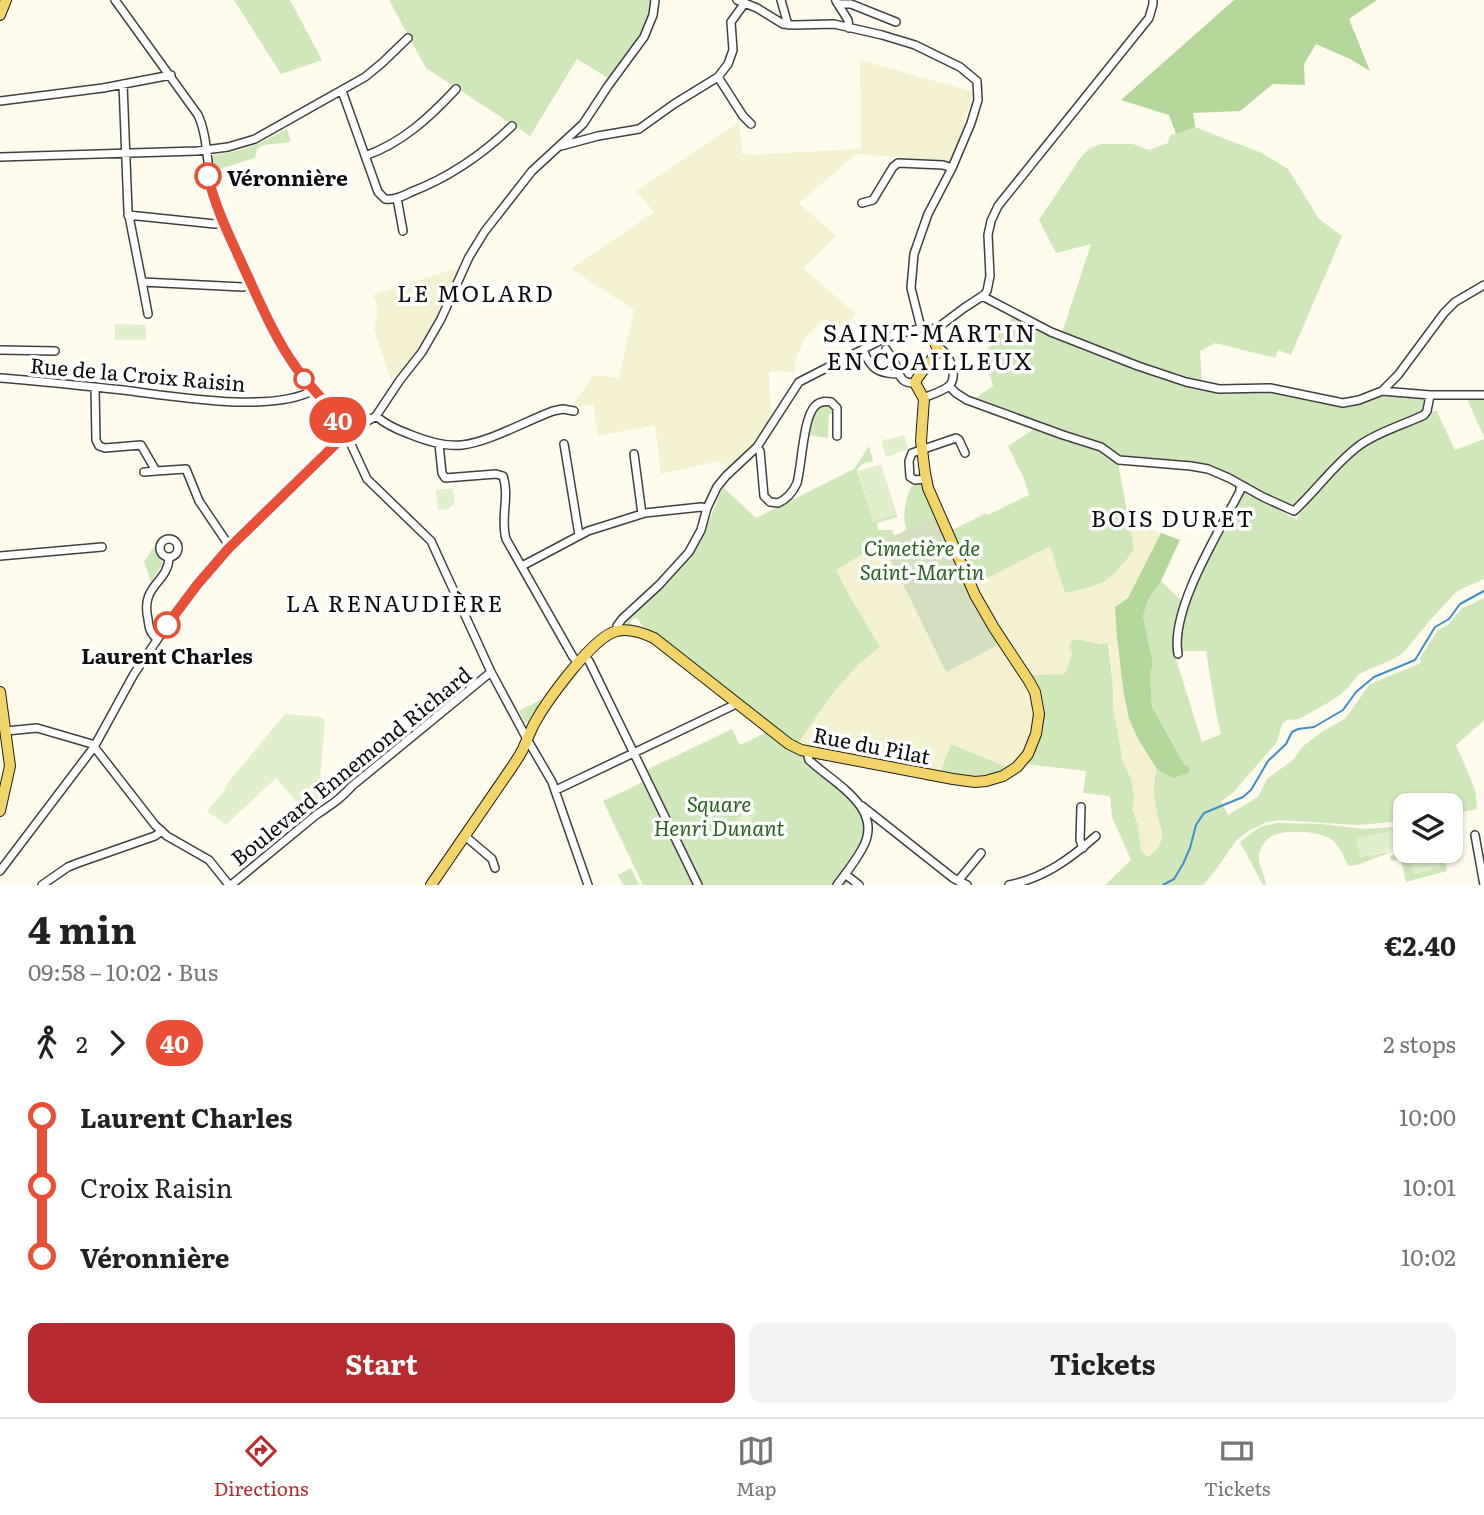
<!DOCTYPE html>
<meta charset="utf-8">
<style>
body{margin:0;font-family:Literata,serif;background:#f2f2f2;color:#202124;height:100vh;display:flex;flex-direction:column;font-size:26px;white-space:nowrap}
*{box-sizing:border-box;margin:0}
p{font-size:23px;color:#757577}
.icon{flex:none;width:38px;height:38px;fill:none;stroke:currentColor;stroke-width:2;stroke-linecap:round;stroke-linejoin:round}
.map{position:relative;height:885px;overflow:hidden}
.details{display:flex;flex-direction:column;background:#fff;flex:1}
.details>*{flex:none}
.badge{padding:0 14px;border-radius:23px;font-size:24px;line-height:46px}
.buttons{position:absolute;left:1393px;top:793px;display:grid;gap:14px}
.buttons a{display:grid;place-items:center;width:70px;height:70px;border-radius:14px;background:#fff;box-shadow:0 2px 5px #0004;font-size:35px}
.map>.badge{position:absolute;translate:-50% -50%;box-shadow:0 0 0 4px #fff}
.legs{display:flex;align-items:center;gap:10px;height:77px;padding:0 28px;font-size:23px}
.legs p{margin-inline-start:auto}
.headline{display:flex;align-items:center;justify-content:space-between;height:119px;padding:0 28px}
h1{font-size:38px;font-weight:700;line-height:52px}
.button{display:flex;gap:14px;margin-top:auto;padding:14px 28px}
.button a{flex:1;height:80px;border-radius:14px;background:#b72a2e;color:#fff;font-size:28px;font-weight:700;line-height:80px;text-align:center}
.button a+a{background:#f2f2f2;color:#202124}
ul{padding:0 28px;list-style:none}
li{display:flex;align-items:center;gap:24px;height:70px;font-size:26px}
li i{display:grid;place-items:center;width:10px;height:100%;margin:0 9px;background:currentColor}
li i::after{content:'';width:18px;height:18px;margin:-9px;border:5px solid;border-radius:50%;background:#fff}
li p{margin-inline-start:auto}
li:first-child i{background:linear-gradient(#0000 50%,currentColor 0)}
li:last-child i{background:linear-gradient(currentColor 50%,#0000 0)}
.tab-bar{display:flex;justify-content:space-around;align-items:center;height:98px;border-top:2px solid #e0e0e0;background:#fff;font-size:19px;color:#757577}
.tab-bar a{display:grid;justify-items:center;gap:4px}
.tab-bar .selected{color:#b72a2e}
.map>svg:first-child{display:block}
.farmland{fill:#f3f1cf}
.green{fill:#d0e7b9}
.forest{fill:#b3d798}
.cemetery{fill:#d4dfc0}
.pitch{fill:#e1efca}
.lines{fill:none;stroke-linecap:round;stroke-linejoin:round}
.stream{stroke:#3e8ec8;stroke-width:2}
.minor-casing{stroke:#404040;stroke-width:10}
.major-casing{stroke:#1e1e1e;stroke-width:12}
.minor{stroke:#fff;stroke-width:7}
.major{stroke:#f3d469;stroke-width:10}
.line-1-casing{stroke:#fff;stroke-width:16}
.line-1{stroke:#e94f35;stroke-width:10}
.stop-1-dot{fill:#fff;stroke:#e94f35;stroke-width:3.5}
.labels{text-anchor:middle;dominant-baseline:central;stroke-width:7;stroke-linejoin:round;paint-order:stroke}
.stop-label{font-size:21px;font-weight:bold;fill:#0d0d0d;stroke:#fff;text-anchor:start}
.street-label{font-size:21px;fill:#0d0d0d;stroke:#fff}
.park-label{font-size:21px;font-style:italic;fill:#2c6220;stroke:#fff}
.neighbourhood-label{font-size:23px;letter-spacing:2px;fill:#0d0d0d;stroke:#fff}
.quarter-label{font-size:24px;letter-spacing:2px;fill:#0d0d0d;stroke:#fff}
</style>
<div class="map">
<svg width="1484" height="885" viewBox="0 0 1484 885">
<rect width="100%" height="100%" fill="#fefbed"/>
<path class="farmland" d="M 860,60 L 974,92 L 952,161 L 856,154 L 799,203 L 836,236 L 803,268 L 856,314 L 843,327 L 824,319 L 805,338 L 796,358 L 795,373 L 780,371 L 769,372 L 771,421 L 747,455 L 729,469 L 719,461 L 661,474 L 655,425 L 598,436 L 593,404 L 575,408 L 574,403 L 594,375 L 619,378 L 634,310 L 571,269 L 654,212 L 636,191 L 739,122 L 743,155 L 861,149 Z
M 454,269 L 458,272 L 425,340 L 418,352 L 398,377 L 393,376 L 391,381 L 374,329 L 378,310 L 373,295 Z
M 1128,520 L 1161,533 L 1128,598 L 1118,604 L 1117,637 L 1123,689 L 1129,719 L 1157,769 L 1153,780 L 1162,835 L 1160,844 L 1154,853 L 1148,857 L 1141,851 L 1138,825 L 1132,809 L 1134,798 L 1131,779 L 1123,762 L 1113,707 L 1113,687 L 1110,645 L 1076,639 L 1066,672 L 1062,675 L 1056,674 L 1029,676 L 996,628 L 974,585 L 1050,546 L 1065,593 L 1087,588 L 1101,583 L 1120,570 L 1134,549 Z
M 882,542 L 945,671 L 1000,644 L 1033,695 L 1036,715 L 1034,732 L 1028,747 L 1019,761 L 1009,768 L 952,744 L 940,774 L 809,747 L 798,743 L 832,694 L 859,664 L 880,647 L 850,597 L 836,570 Z"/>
<path class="green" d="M 234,0 L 290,0 L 322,60 L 281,74 Z
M 389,0 L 657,0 L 653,19 L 610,79 L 577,59 L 530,136 L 426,68 Z
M 1195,127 L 1262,153 L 1288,169 L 1319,219 L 1342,236 L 1291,355 L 1278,350 L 1275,358 L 1215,343 L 1200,351 L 1202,381 L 1139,362 L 1062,333 L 1091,244 L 1056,253 L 1039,220 L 1081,157 L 1090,148 L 1101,144 L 1133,144 L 1149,150 L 1168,143 L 1170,135 Z
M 287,129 L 291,142 L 264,145 L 257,149 L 255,158 L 213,171 L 212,159 L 214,155 C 246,151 259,144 287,129 Z
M 1013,317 L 1135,370 L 1223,393 L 1268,390 L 1342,405 L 1380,394 L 1424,398 L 1423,412 L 1364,437 L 1340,456 L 1294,508 L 1214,466 L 1179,460 L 1123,458 L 1106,446 L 972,400 L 993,386 L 991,378 L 979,359 Z
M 1467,399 L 1484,399 L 1484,437 Z
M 823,405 L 829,406 L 833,410 L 834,414 L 829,414 L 828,438 L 808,435 C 810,423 811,410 823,405 Z
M 1436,410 L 1455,450 L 1484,439 L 1484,579 L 1457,591 L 1431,619 L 1403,653 L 1393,659 L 1359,674 L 1346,690 L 1333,700 L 1299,719 L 1287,720 L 1282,724 L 1277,742 L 1232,794 L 1221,801 L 1228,815 L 1258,797 L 1267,779 L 1293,760 L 1302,747 L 1323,731 L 1345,719 L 1370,684 L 1421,663 L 1420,658 L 1438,630 L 1448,625 L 1461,609 L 1484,598 L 1484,720 L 1456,745 L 1475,789 L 1477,809 L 1451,814 L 1451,805 L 1405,805 L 1405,821 L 1357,825 L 1280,820 L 1267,822 L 1248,831 L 1236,841 L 1215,871 L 1203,885 L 1105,885 L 1131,860 L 1112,817 L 1110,796 L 1083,793 L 1086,771 L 1025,764 L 1040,730 L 1029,676 L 1056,674 L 1062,675 L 1066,672 L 1072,653 L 1069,647 L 1071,642 L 1076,639 L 1100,644 L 1108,643 L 1113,687 L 1113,707 L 1123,762 L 1131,779 L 1134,798 L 1132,809 L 1138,825 L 1141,851 L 1148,857 C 1156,852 1162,844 1162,834 C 1162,829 1159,823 1158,818 C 1155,801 1151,786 1157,769 L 1178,777 L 1188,774 L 1190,768 L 1184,764 L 1152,707 L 1150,675 L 1153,664 L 1143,616 L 1148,600 L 1161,581 L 1183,602 L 1175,656 L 1202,742 L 1221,734 L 1215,707 L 1206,651 L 1182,651 L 1179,648 L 1186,602 L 1213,547 L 1244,490 L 1297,520 C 1302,505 1312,496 1322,485 C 1335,472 1347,457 1362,447 C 1384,431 1412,424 1436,410 Z
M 1037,427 L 1105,451 L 1118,462 L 1134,549 C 1112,582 1103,585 1065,593 L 1050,546 L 974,585 L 950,531 L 985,514 L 988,515 L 1029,495 L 1025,481 L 1008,446 Z
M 869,446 L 873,461 L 862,464 L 857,470 L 873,521 L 897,514 L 897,517 L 877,523 L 878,530 L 893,530 L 892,532 L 895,536 L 876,546 L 836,570 L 850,597 L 880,647 L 859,664 L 832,694 L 798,743 C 755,711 713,679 671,646 C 657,635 647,635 638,619 L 634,618 L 630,622 L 632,625 L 640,627 L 639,629 L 629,627 L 626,622 L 628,618 L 638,611 L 689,559 L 700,543 L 723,487 L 756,518 L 854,469 Z
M 920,483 L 922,484 L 936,515 L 907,530 C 901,518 906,498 911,487 Z
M 155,545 L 156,553 L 163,563 L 151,582 L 144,562 Z
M 542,699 L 543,701 L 529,722 L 525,723 L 519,711 Z
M 732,729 L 740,745 L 768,732 L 795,750 L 852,797 L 860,807 L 865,824 L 863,843 L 841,875 L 849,882 L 847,885 L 643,885 L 603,801 L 643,782 L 640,773 Z
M 951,744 L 1009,768 C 986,782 965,777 940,774 Z
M 1277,823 L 1321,824 L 1363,829 L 1405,826 L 1405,837 L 1390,831 L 1360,857 L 1394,851 L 1357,865 L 1349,866 C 1343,857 1340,846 1331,839 C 1319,831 1285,829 1272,836 C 1266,839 1261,847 1259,853 C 1257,865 1265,874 1266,885 L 1263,885 L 1240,842 L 1260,827 Z
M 1436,851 L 1443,851 L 1447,871 L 1406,882 L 1401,859 L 1391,861 L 1390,856 L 1402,852 L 1409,854 L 1415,874 L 1440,867 Z
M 631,868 L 639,885 L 623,885 L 618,875 Z"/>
<path class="forest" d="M 1234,0 L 1377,0 L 1349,19 L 1370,71 L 1350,59 L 1316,44 L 1304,64 L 1305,85 L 1273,84 L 1240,111 L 1193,113 L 1195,127 L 1176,134 L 1169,115 L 1121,100 Z
M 1161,533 L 1180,540 L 1161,581 L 1148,600 L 1143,616 L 1153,664 L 1150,675 L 1152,707 L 1184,764 L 1190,768 L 1188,774 L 1173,778 L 1157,769 L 1138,739 L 1129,719 L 1123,689 L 1117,637 L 1115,607 L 1128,598 Z"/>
<path class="cemetery" d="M 936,515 L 1000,644 L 946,672 L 882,542 Z"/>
<path class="pitch" d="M 115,324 L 146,325 L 146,340 L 115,340 Z
M 904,435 L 909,450 L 897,452 L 897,454 L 886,457 L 881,441 Z
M 881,464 L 897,514 L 873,522 L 858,471 Z
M 453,488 L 455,505 L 452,505 L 449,509 L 438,510 L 436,490 Z
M 285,714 L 321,717 L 325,721 L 318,803 L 306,813 L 276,778 L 226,825 L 207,811 L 227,787 L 225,786 Z
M 750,805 L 758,812 L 745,827 L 738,820 Z
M 1390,831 L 1405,837 L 1405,850 L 1436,851 L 1440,867 L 1414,874 L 1409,854 L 1393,850 L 1360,857 L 1356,841 L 1357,838 Z"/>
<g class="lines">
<path class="stream" d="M 1163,885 L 1174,879 L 1183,864 L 1190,848 L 1196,825 L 1204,813 L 1243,797 L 1251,790 L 1268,761 L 1286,744 L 1292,732 L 1298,729 L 1314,727 L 1343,710 L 1356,692 L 1374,677 L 1415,660 L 1435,627 L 1449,619 L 1460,604 L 1484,591"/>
<g class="minor-casing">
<path id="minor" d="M 115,0 L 198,115 C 209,139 206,169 214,195 L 269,323 L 282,347 L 296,369 L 329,406 L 343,427 L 367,479 L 431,541 L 491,672 L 527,739 L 552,782 L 588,885
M 737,0 L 757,8 L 783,24 L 794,25 L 834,24 L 882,35 L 915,45 L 960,67 L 977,81 L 978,100 L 971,123 L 952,168 L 928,214 L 914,254 L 911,288 L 921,328
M 781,0 L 788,25
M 836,1 L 848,20 L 849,28
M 838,4 L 851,4 L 896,22
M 718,77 L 743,116 L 751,124
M 123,84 L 128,211 L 142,282 L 243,287 L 252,284
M 342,91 L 378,192 L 385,199 C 395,200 403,196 411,192 C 450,177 482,155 512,126
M 0,101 L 103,88 L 171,75
M 561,146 L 598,136 L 639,129 L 674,104 L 718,77 L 728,64 L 733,50 L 731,22 L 744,4
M 365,156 C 402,143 430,117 456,89
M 0,157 L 197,151 L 228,147 L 255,139 L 365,77 L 382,63 L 408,38
M 397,198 L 403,231
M 862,203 L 873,200 L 893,167 L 898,163 L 943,165 L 952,168
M 128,215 L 215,224 L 224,223
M 142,282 L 148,314
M 982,296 L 1051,332 L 1138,366 L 1186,382 L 1219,389 L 1270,388 L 1343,403 L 1359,400 L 1382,391 L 1430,395 L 1484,395
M 886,349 C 889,354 893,359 895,364 C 901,376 899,383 915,383
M 0,350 L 55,351
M 863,350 C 871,369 878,374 899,374
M 0,378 C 41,381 82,386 123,390 C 172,396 271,414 314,390
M 949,386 L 956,393 L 967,400 L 1063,435 L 1101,447 L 1119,460 L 1191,466 L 1208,469 L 1229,478 L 1263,497 L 1294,511 C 1317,490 1334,464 1360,445 C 1378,432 1403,425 1424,415 L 1427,411 L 1430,395
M 95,387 L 96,440 L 99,446 L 105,448 L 141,445 L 156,471 L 186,469 L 199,501 L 228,544
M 1382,391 L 1398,375 L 1444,313 L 1455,302 L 1484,285
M 923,398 C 931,395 943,391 949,386 C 959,375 949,353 938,347
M 376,416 C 386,425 398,430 409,434 C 426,441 444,447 462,445 C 489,442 526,421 553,411 L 563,409 L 574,411
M 439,444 L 442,473 L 445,478 L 496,474 L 503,476 C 510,496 500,518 506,539 L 573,657 L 578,663
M 564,444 L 579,535
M 757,447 L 760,451 L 764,496 L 770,502 L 778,503 C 787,499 793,492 797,483 C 802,464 803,418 815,406 C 820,401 825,401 831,402 L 837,408 L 837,436
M 634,454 L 642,514
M 144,472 L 156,471
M 926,479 L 915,480 L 910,477 L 909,461 L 912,453 L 956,438 L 959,440 L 965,453
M160 548a9 9 0 1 1 18 0a9 9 0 1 1-18 0Z
M 0,556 L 102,547
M 522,566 L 588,531 L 645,513 L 701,507 L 707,508
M 617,631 L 617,626 L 622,619 L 659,585 L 689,552 L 701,530 L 707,508 L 717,487 L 726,476 L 757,447 L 799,382 L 885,338 L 921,328 L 936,329 L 964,308 L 984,295 L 987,291 L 990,276 L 988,235 L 991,221 L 998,206 L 1149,18 L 1153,4 L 1153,0
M 157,639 C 150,633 149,628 148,619 C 140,585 168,583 169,558
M 1178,654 C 1170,609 1219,532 1240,491 L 1240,485
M 584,656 L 589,661 L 698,885
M 6,731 L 37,728 L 92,744 L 155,825 L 167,836 L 209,860 L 229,885
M 807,752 L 809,760 C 833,783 886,808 862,849 C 855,862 846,873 837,885
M 556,790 L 732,706 L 736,702
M 862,806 L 953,878 L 967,885
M 1081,807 L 1080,840 L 1083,848
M 1475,835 L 1484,885
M 465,836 L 492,859 L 495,868
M 0,871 L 94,747 L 134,674 L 178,609 L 209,570 L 247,530 L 346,434 L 376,416 L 400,380 L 422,352 L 441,319 L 469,257 L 485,231 L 532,171 L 583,124 L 608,86 L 644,37 L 653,15 L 655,0
M 845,874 L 859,885
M 958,881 L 981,853
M 42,885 L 68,867 L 78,863 L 155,836 L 162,831
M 231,885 L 316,815 C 332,804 338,801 352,786 L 491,672
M 1009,885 C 1044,878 1070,859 1096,836"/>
</g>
<g class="major-casing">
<path id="major" d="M 0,15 L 6,0
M 0,692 L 10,766 L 0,811
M 431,885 L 512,767 C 516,761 520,755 523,749 C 527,740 530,732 534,724 C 546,702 593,636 617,631 C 629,628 643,633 654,638 L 789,744 L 801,750 L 953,779 L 975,782 L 986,781 L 1003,776 L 1017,767 L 1028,754 L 1036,734 L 1039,714 L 1035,692 L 1029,681 L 994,628 L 975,595 L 928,488 L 925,473 L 921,441 L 924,399 L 915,383 C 920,371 932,362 938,350 L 933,338 L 934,330"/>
</g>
<use href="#minor" class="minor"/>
<use href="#major" class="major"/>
</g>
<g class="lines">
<g class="line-1-casing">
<path id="line-1" d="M 167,625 L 197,585 L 228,549 L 346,434 C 335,408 311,390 295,366 C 273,335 259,300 243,266 C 230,237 215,207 208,176"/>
</g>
<use href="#line-1" class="line-1"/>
</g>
<g class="stop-1-dot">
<circle cx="208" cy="176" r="12"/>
<circle cx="304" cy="379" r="9"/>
<circle cx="167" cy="625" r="12"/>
</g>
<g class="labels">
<g class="stop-label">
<text x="227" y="176">Véronnière</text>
<text x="167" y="654" text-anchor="middle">Laurent Charles</text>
</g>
<g class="street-label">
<text transform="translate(138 373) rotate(5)">Rue de la Croix Raisin</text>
<text transform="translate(872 744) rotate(11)">Rue du Pilat</text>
<text transform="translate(350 765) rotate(-39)">Boulevard Ennemond Richard</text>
</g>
<g class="park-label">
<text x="922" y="546">Cimetière de<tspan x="922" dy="24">Saint-Martin</tspan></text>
<text x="719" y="802">Square<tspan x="719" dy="24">Henri Dunant</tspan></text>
</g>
<g class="neighbourhood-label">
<text x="476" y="292">LE MOLARD</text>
<text x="1173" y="517">BOIS DURET</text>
<text x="395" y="602">LA RENAUDIÈRE</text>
</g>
<g class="quarter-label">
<text x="930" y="331">SAINT-MARTIN<tspan x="930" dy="28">EN COAILLEUX</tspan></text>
</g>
</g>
</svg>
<div class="buttons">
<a><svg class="icon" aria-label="layers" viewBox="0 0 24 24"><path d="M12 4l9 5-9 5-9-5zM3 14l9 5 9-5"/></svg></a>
</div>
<b class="badge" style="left:338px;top:420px;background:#e94f35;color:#fff">40</b>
</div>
<section class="details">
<div class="headline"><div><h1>4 min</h1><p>09:58 – 10:02 · Bus</p></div><b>€2.40</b></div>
<div class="legs"><svg class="icon" aria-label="walk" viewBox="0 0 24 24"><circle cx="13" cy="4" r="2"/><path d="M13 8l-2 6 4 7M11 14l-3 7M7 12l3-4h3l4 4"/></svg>2<svg class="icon" aria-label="forward" viewBox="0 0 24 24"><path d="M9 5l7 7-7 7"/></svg><b class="badge" style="background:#e94f35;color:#fff">40</b><p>2 stops</p></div>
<ul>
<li><i style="color:#e94f35"></i><b>Laurent Charles</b><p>10:00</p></li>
<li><i style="color:#e94f35"></i><span>Croix Raisin</span><p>10:01</p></li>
<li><i style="color:#e94f35"></i><b>Véronnière</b><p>10:02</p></li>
</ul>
<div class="button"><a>Start</a><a>Tickets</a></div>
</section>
<nav class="tab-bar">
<a class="selected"><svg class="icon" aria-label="directions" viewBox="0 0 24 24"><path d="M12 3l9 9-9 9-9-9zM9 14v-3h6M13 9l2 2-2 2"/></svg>Directions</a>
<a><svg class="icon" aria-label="map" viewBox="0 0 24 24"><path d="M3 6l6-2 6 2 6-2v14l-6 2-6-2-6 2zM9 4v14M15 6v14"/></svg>Map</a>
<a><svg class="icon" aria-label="tickets" viewBox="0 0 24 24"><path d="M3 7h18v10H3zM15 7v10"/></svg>Tickets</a>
</nav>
